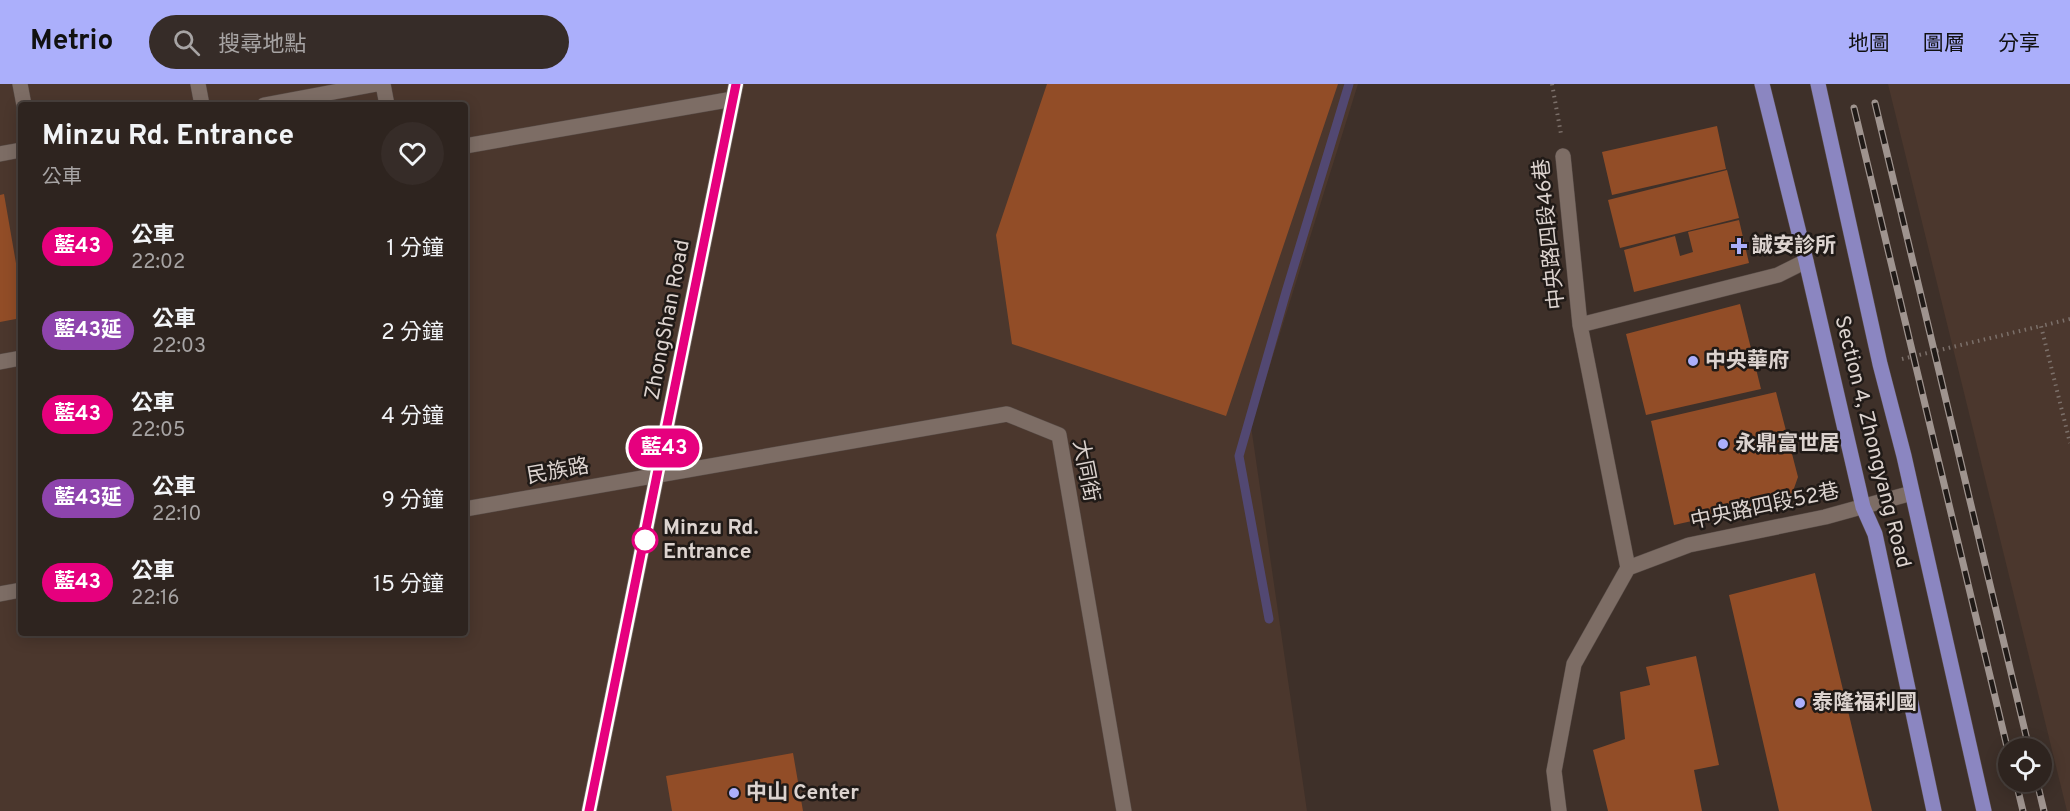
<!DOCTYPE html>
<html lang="zh-TW">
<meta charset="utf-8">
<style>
body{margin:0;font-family:Overpass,"Noto Sans TC",sans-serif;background:#362c28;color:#f1f3f6;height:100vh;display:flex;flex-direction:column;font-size:22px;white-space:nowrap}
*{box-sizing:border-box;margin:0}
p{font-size:20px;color:#a7a4a4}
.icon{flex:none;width:33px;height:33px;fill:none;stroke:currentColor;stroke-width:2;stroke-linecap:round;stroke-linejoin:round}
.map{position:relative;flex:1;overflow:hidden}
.side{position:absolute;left:18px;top:18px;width:450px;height:534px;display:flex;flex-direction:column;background:#2e241f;border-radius:6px;box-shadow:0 3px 15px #0003,0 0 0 2px #49413d}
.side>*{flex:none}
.badge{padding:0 12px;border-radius:20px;font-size:21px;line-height:39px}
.tools{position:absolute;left:1998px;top:654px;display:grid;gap:12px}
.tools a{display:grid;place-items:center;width:54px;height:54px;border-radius:50%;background:#2e241f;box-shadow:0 3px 15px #0003,0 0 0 2px #49413d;font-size:30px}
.map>.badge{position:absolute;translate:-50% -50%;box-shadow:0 0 0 3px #fff}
.round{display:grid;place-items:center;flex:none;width:63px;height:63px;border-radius:32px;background:#362c28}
.summary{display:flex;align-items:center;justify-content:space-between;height:102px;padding:0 24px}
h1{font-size:28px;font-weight:700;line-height:45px}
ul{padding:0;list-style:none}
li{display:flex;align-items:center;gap:18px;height:84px;padding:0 24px}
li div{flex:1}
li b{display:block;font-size:22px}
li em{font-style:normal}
li .badge{min-width:66px;font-weight:700;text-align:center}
header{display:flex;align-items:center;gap:36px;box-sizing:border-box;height:84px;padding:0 30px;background:#abaffb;color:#111}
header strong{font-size:28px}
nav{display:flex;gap:33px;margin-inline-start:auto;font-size:21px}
.search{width:420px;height:54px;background:#362c28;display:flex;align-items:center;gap:15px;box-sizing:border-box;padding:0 21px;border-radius:33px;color:#a7a4a4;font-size:22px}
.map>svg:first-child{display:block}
.built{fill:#4b372d;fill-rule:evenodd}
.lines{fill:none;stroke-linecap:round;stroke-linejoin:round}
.stream{stroke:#524872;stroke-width:9}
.building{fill:#924d27}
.minor-casing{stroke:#584c47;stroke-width:16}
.major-casing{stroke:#584c47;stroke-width:16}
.path{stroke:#7c706a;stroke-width:4;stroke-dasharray:1.5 4.5;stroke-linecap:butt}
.minor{stroke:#7d6d65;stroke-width:15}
.major{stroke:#8b86c1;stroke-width:15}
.rail-casing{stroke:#9f948f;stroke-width:7}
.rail{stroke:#201a17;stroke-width:4.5;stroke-dasharray:14;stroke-linecap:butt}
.line-casing{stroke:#fff;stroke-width:14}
.line{stroke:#e6007e;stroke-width:9}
.poi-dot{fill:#abaffb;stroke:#201a17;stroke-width:2}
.stop-dot{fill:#fff;stroke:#e6007e;stroke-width:3}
.labels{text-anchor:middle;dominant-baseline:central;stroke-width:5;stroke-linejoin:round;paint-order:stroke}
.street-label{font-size:21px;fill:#dcd3cf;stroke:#201a17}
.poi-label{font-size:21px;font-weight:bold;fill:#dcd3cf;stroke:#201a17;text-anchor:start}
.stop-label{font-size:21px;font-weight:bold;fill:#dcd3cf;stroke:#201a17;text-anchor:start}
</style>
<header>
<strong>Metrio</strong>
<div class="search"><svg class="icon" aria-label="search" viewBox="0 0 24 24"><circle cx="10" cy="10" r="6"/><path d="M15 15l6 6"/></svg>搜尋地點</div>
<nav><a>地圖</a><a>圖層</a><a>分享</a></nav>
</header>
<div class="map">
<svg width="2070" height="727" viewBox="0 0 2070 727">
<rect width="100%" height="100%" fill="#3e3029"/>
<path class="built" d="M 0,0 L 1358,0 L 1251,342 L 1307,727 L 0,727 ZM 21,21 L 465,21 L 465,549 L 21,549 Z
M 1888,0 L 2070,0 L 2070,727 L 2067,727 Z"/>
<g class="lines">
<path class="stream" d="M 1269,535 L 1239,372 L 1286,208 L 1349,0"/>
</g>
<path class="building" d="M 1047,0 L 1338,0 L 1226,332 L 1012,260 L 996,151 Z
M 1717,42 L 1726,85 L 1612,111 L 1602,68 Z
M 1727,86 L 1739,134 L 1620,164 L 1608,116 Z
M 4,110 L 21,208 L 21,234 L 0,238 L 0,111 Z
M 1739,136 L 1749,179 L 1634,208 L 1624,166 L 1675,152 L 1680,172 L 1693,168 L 1688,148 Z
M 1740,220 L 1761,305 L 1646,331 L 1626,250 Z
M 1776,308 L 1798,393 L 1792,410 L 1786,416 L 1674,441 L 1651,337 Z
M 1815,489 L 1872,727 L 1779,727 L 1729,511 Z
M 1696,572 L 1719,681 L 1694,686 L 1702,727 L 1608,727 L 1593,666 L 1625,655 L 1620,608 L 1650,601 L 1646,583 Z
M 793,669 L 803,727 L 672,727 L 666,692 Z"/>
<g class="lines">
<g class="minor-casing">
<path id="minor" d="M 20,0 L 24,21
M 198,0 L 202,21
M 383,0 L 387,21
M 264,21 L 377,0
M 465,62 L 733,15
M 0,70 L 21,66
M 1563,72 L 1580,241 L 1628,484
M 1580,241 L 1778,191 L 1806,177
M 0,278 L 21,274
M 465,425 L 1007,330 L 1059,351 L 1124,727
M 0,510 L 21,506
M 589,727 L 736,0
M 1559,727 L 1554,687 L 1574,580 L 1628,484 L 1689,461 L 1825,433 L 1912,409"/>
</g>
<g class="major-casing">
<path id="major" d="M 1762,0 L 1806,177 L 1863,423 L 1875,450 L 1934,727
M 1818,0 L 1880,280 L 1904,372 L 1984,727"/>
</g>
<path class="path" d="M 1552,0 L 1561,50
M 2070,235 L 2041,242 L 2070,359
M 1902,275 L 2041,242"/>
<use href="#minor" class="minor"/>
<use href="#major" class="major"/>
<g class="rail-casing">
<path id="rail" d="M 1875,19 L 2029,664
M 1854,24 L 2008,667
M 2016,698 L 2023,727
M 2037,698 L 2044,727"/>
</g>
<use href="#rail" class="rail"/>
</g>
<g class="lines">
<g class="line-casing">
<path id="line" d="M 589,727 L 736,0"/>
</g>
<use href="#line" class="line"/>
</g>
<g class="poi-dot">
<path d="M1736 153h6v6h6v6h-6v6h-6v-6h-6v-6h6z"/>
<circle cx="1693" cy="277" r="6"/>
<circle cx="1723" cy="360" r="6"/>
<circle cx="1800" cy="619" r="6"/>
<circle cx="734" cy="709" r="6"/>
</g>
<circle class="stop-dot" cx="645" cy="456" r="12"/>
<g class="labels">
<g class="street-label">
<text transform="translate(1550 150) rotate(-96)">中央路四段46巷</text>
<text transform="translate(668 236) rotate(-79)">ZhongShan Road</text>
<text transform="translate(1872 358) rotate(76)">Section 4, Zhongyang Road</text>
<text transform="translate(1085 387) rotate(79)">大同街</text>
<text transform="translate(558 388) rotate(-10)">民族路</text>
<text transform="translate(1765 423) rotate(-12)">中央路四段52巷</text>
</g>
<g class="poi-label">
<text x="1752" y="162">誠安診所</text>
<text x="1705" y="277">中央華府</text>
<text x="1735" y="360">永鼎富世居</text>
<text x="1812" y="619">泰隆福利國</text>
<text x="746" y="709">中山 Center</text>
</g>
<g class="stop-label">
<text x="663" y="444">Minzu Rd.<tspan x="663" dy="24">Entrance</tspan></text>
</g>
</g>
</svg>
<div class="tools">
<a><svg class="icon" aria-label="locate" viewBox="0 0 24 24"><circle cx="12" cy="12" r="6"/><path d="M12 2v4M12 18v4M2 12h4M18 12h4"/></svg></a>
</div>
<b class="badge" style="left:664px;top:364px;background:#e6007e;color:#fff">藍43</b>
<section class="side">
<div class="summary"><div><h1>Minzu Rd. Entrance</h1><p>公車</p></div><a class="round"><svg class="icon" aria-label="heart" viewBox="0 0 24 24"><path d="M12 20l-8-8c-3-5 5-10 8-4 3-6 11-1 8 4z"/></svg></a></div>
<ul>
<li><span class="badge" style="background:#e6007e;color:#fff">藍43</span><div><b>公車</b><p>22:02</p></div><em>1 分鐘</em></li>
<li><span class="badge" style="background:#8e44ad;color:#fff">藍43延</span><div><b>公車</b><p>22:03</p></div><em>2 分鐘</em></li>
<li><span class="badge" style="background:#e6007e;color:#fff">藍43</span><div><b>公車</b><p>22:05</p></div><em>4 分鐘</em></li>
<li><span class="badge" style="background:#8e44ad;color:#fff">藍43延</span><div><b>公車</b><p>22:10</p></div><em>9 分鐘</em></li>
<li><span class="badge" style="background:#e6007e;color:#fff">藍43</span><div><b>公車</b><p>22:16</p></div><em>15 分鐘</em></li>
</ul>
</section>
</div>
